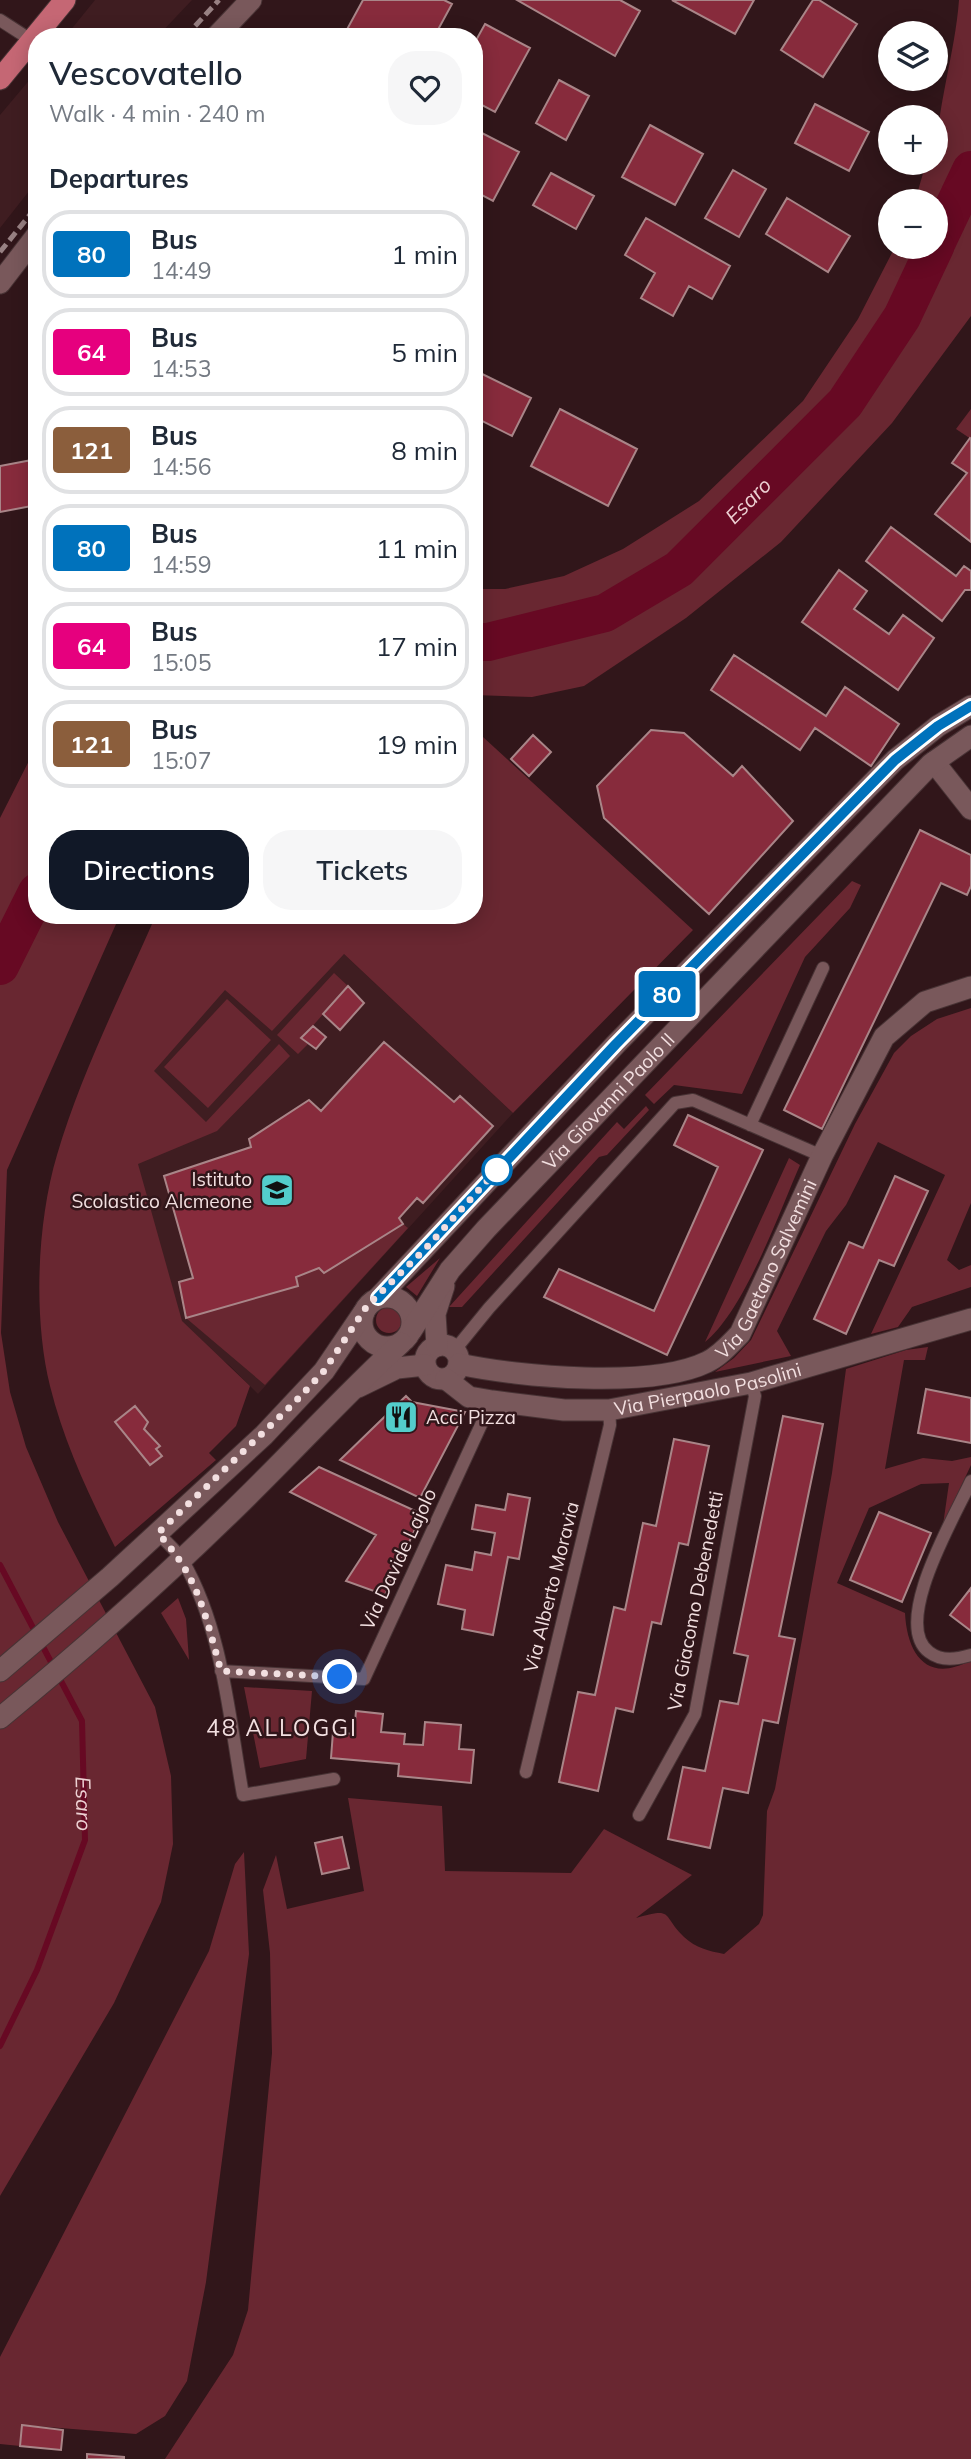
<!DOCTYPE html>
<meta charset="utf-8">
<style>
body{margin:0;font-family:Mulish,sans-serif;background:#f6f6f7;color:#1f2937;height:100vh;display:flex;flex-direction:column;font-size:26px;white-space:nowrap}
*{box-sizing:border-box;margin:0}
p{font-size:23px;color:#747a83}
.icon{flex:none;width:38px;height:38px;fill:none;stroke:currentColor;stroke-width:2;stroke-linecap:round;stroke-linejoin:round}
.map{position:relative;flex:1;overflow:hidden}
.details{position:absolute;left:28px;top:28px;width:455px;height:896px;display:flex;flex-direction:column;background:#fff;border-radius:28px;box-shadow:0 4px 18px #0003}
.details>*{flex:none}
.badge{padding:0 14px;border-radius:5px;font-size:24px;line-height:46px}
.tools{position:absolute;left:878px;top:21px;display:grid;gap:14px}
.tools a{display:grid;place-items:center;width:70px;height:70px;border-radius:50%;background:#fff;box-shadow:0 4px 18px #0003;font-size:35px}
.you{position:absolute;width:35px;height:35px;margin:-18px;border:5px solid #fff;border-radius:50%;background:#1a73e8;box-shadow:0 0 0 10px #1a73e833}
.map>.badge{position:absolute;translate:-50% -50%;box-shadow:0 0 0 4px #fff}
h2{padding:0 21px;font-size:26px;line-height:63px}
.round{display:grid;place-items:center;flex:none;width:74px;height:74px;border-radius:28px;background:#f6f6f7}
.head{display:flex;align-items:center;justify-content:space-between;height:119px;padding:0 21px}
h1{font-size:33px;font-weight:600;line-height:52px}
.action{display:flex;gap:14px;margin-top:auto;padding:14px 21px}
.action a{flex:1;height:80px;border-radius:28px;background:#111827;color:#fff;font-size:28px;font-weight:600;line-height:80px;text-align:center}
.action a+a{background:#f6f6f7;color:#1f2937}
ul{padding:0;list-style:none}
li{display:flex;align-items:center;gap:21px;height:88px;margin:0 14px 10px;padding:0 7px;border:4px solid #e0e1e3;border-radius:28px}
li div{flex:1}
li b{display:block;font-size:26px}
li em{font-style:normal}
li .badge{min-width:77px;font-weight:700;text-align:center}
.map>svg:first-child{display:block}
.built{fill:#3f1d21}
.green{fill:#692731}
.lines{fill:none;stroke-linecap:round;stroke-linejoin:round}
.stream{stroke:#670923;stroke-width:6}
.river{stroke:#670923;stroke-width:38}
.building{fill:#872b3c;stroke:#a98588;stroke-width:2}
.service-casing{stroke:#483335;stroke-width:14}
.minor-casing{stroke:#483335;stroke-width:23}
.tertiary-casing{stroke:#483335;stroke-width:23}
.primary-casing{stroke:#483335;stroke-width:23}
.service{stroke:#79585b;stroke-width:12}
.minor{stroke:#79585b;stroke-width:21}
.tertiary{stroke:#79585b;stroke-width:21}
.primary{stroke:#c56774;stroke-width:21}
.rail{stroke:#988183;stroke-width:5;stroke-dasharray:10 5;stroke-linecap:butt}
.line-casing{stroke:#fff;stroke-width:16}
.line{stroke:#0072bc;stroke-width:10}
.walk{stroke:#f2dfe0;stroke-width:7;stroke-dasharray:0 12.6}
.stop-dot{fill:#fff;stroke:#0072bc;stroke-width:3.5}
.labels{text-anchor:middle;dominant-baseline:central;stroke-width:5;stroke-linejoin:round;paint-order:stroke}
.street-label{font-size:19px;fill:#f2dfe0;stroke:#31161a}
.poi-label{font-size:19px;fill:#f2dfe0;stroke:#31161a;text-anchor:end}
.water-label{font-size:21px;font-style:italic;fill:#edd1d3;stroke:#31161a}
.quarter-label{font-size:23px;letter-spacing:2px;fill:#f2dfe0;stroke:#31161a}
</style>
<div class="map">
<svg width="971" height="2459" viewBox="0 0 971 2459">
<rect width="100%" height="100%" fill="#31161a"/>
<path class="built" d="M 95,0 L 192,0 L 157,37 L 65,37 Z
M 37,71 L 37,181 L 0,228 L 0,115 Z
M 344,954 L 513,1113 L 258,1394 L 229,1365 L 172,1323 L 116,1160 L 159,1044 L 228,963 Z"/>
<path class="green" d="M 959,0 L 971,0 L 971,316 L 892,423 L 781,542 L 686,618 L 584,686 L 532,697 L 474,695 L 474,589 L 505,589 L 564,576 L 623,549 L 699,501 L 803,401 L 858,319 L 895,247 L 936,247 L 936,201 L 915,201 L 926,163 L 936,163 C 936,108 955,55 959,0 Z
M 971,409 L 971,439 L 956,429 Z
M 483,737 L 693,930 L 513,1113 L 344,954 L 272,1031 L 225,990 L 154,1071 L 206,1122 L 279,1044 L 290,1056 L 217,1131 L 138,1164 L 182,1321 L 250,1386 L 236,1426 L 209,1453 L 216,1460 L 115,1547 C 89,1495 64,1443 50,1386 C 33,1317 37,1222 57,1155 C 81,1073 122,993 156,915 L 474,915 L 474,738 Z
M 37,745 L 37,915 L 120,915 L 7,1170 L 1,1333 L 10,1392 L 26,1447 L 58,1522 L 155,1707 L 171,1776 L 173,1844 L 161,1902 L 114,2003 L 0,2196 L 0,818 Z
M 852,881 L 861,885 L 850,908 L 805,957 L 742,1094 L 674,1085 L 654,1104 L 645,1095 Z
M 334,973 L 348,986 L 302,1038 L 308,1044 L 298,1054 L 277,1035 Z
M 227,999 L 271,1040 L 208,1108 L 164,1067 Z
M 971,1008 L 971,1203 L 947,1260 L 959,1270 L 971,1265 L 971,1287 L 912,1307 L 898,1327 L 871,1334 L 945,1175 L 878,1142 L 846,1205 L 826,1231 L 777,1331 L 791,1356 L 715,1372 L 734,1358 L 751,1340 L 855,1124 L 894,1053 L 911,1036 L 937,1019 Z
M 646,1106 L 649,1110 L 607,1155 L 599,1157 L 462,1307 L 449,1307 L 617,1122 L 624,1129 Z
M 789,1158 L 800,1165 C 779,1213 744,1311 705,1342 Z
M 403,1224 L 408,1228 L 265,1385 L 186,1318 L 298,1286 L 296,1277 L 319,1268 L 324,1273 Z
M 440,1258 L 417,1296 L 406,1287 Z
M376 1320a13 13 0 1 1 26 0a13 13 0 1 1-26 0Z
M 928,1347 L 925,1360 L 904,1360 L 885,1469 L 923,1458 L 952,1461 L 971,1457 L 971,1465 L 943,1525 L 949,1483 L 921,1484 L 869,1508 L 837,1583 L 905,1613 C 907,1655 928,1684 971,1660 L 971,2459 L 165,2459 L 233,2355 L 248,2310 L 272,2053 L 270,1953 L 263,1890 L 276,1855 L 287,1909 L 364,1891 L 348,1798 L 442,1806 L 445,1871 L 571,1873 L 604,1829 L 692,1875 L 636,1918 C 675,1907 661,1915 684,1937 C 696,1948 709,1951 724,1954 L 759,1924 L 763,1915 L 767,1811 L 775,1789 L 832,1473 L 846,1369 L 906,1350 Z
M 178,1598 L 186,1619 L 189,1660 L 161,1613 Z
M 244,1687 L 312,1691 L 306,1759 L 260,1768 Z
M 244,1852 L 249,1954 L 206,2282 L 187,2381 L 165,2416 L 136,2434 L 22,2425 L 20,2446 L 0,2444 L 0,2357 L 209,1951 L 235,1864 Z"/>
<g class="lines">
<path class="stream" id="s1" d="M 0,1565 L 82,1721 L 85,1840 L 37,1970 L 0,2046"/>
<g class="river">
<path d="M 936,244 L 971,170"/>
<path id="s2" d="M 474,642 L 488,642 L 605,613 L 679,569 L 845,403 L 902,317 L 935,247"/>
<path d="M 0,966 L 37,892"/>
</g>
</g>
<path class="building" d="M 363,0 L 444,0 L 452,4 L 434,37 L 352,37 L 345,33 Z
M 517,0 L 620,0 L 640,11 L 615,56 Z
M 672,0 L 754,0 L 735,34 Z
M 813,0 L 819,0 L 857,24 L 823,77 L 781,50 Z
M 485,24 L 530,48 L 495,112 L 474,101 L 474,44 Z
M 559,80 L 589,96 L 566,140 L 536,123 Z
M 815,104 L 869,132 L 849,171 L 795,143 Z
M 650,125 L 703,154 L 675,205 L 622,177 Z
M 474,129 L 519,152 L 493,201 L 474,191 Z
M 733,170 L 766,189 L 739,237 L 705,218 Z
M 551,173 L 594,196 L 576,229 L 533,205 Z
M 787,198 L 850,236 L 828,272 L 766,234 Z
M 646,218 L 730,266 L 712,299 L 689,286 L 673,316 L 641,298 L 655,273 L 625,255 Z
M 474,370 L 531,398 L 512,436 L 474,417 Z
M 560,409 L 637,449 L 608,506 L 531,466 Z
M 970,438 L 971,439 L 971,542 L 935,514 L 967,473 L 952,463 Z
M 37,459 L 37,505 L 0,512 L 0,466 Z
M 891,527 L 956,576 L 964,566 L 971,571 L 971,590 L 965,590 L 942,621 L 866,561 Z
M 839,570 L 867,591 L 854,609 L 889,634 L 903,615 L 934,638 L 898,690 L 802,622 Z
M 734,655 L 826,716 L 845,687 L 899,724 L 871,766 L 815,728 L 800,750 L 711,690 Z
M 651,730 L 684,733 L 733,776 L 742,766 L 793,821 L 709,914 L 604,818 L 597,786 Z
M 533,735 L 551,752 L 529,776 L 511,759 Z
M 920,830 L 971,855 L 971,886 L 967,895 L 941,883 L 822,1129 L 784,1110 Z
M 348,986 L 364,1003 L 340,1030 L 323,1014 Z
M 313,1026 L 326,1037 L 316,1049 L 301,1038 Z
M 384,1042 L 454,1102 L 460,1096 L 493,1126 L 423,1203 L 417,1198 L 399,1218 L 403,1224 L 324,1273 L 319,1268 L 296,1277 L 298,1286 L 186,1318 L 179,1282 L 193,1278 L 164,1176 L 251,1147 L 249,1139 L 309,1100 L 321,1111 Z
M 688,1115 L 763,1150 L 667,1355 L 544,1297 L 559,1269 L 654,1311 L 718,1167 L 674,1145 Z
M 895,1176 L 928,1191 L 894,1266 L 879,1260 L 846,1334 L 814,1319 L 849,1242 L 863,1248 Z
M 926,1389 L 971,1398 L 971,1443 L 918,1433 Z
M 406,1396 L 412,1402 L 465,1412 L 420,1498 L 340,1460 Z
M 135,1406 L 148,1422 L 144,1429 L 160,1446 L 156,1449 L 162,1456 L 150,1465 L 115,1422 Z
M 783,1416 L 823,1424 L 779,1636 L 795,1639 L 778,1723 L 763,1720 L 748,1793 L 723,1788 L 710,1848 L 668,1839 L 683,1767 L 705,1771 L 720,1701 L 738,1704 L 748,1656 L 734,1653 Z
M 674,1439 L 709,1446 L 688,1545 L 679,1543 L 661,1624 L 652,1622 L 633,1712 L 616,1708 L 598,1791 L 559,1782 L 578,1692 L 595,1695 L 614,1607 L 625,1610 L 643,1523 L 656,1526 Z
M 319,1467 L 422,1514 L 385,1595 L 346,1581 L 376,1535 L 290,1492 Z
M 508,1494 L 530,1498 L 519,1559 L 508,1557 L 493,1635 L 462,1629 L 465,1610 L 438,1604 L 446,1565 L 472,1570 L 475,1552 L 491,1555 L 495,1533 L 472,1529 L 476,1505 L 505,1510 Z
M 879,1512 L 931,1533 L 902,1602 L 850,1580 Z
M 971,1588 L 971,1631 L 950,1615 Z
M 356,1711 L 383,1714 L 381,1732 L 405,1734 L 404,1744 L 423,1745 L 425,1722 L 461,1725 L 459,1749 L 474,1750 L 471,1783 L 398,1776 L 399,1764 L 331,1758 L 333,1732 L 354,1734 Z
M 342,1837 L 349,1868 L 322,1874 L 315,1843 Z
M 22,2425 L 63,2430 L 61,2450 L 20,2446 Z
M 87,2454 L 124,2457 L 124,2459 L 87,2459 Z"/>
<g class="lines">
<g class="service-casing">
<path id="service" d="M 0,20 L 31,40
M 750,1125 L 823,968
M 454,1351 L 489,1308 L 675,1103 L 693,1100 L 822,1156
M 971,1481 C 955,1516 891,1623 929,1652 C 942,1662 957,1659 971,1655
M 158,1533 C 166,1542 177,1551 183,1561 C 223,1630 229,1718 243,1795 L 334,1779
M 221,1671 L 364,1679 L 492,1401
M 526,1772 L 610,1425 L 609,1410
M 639,1815 L 695,1714 L 755,1396 L 751,1383"/>
</g>
<g class="minor-casing">
<g id="minor">
<path d="M 216,37 L 251,0"/>
<path d="M 0,283 L 37,235"/>
<path d="M 934,762 L 971,809"/>
<circle cx="442" cy="1362" r="17"/>
<path d="M 437,1346 L 435,1314 L 444,1286"/>
<path id="s3" d="M 459,1364 C 519,1377 652,1389 707,1362 C 720,1356 730,1344 740,1334 L 822,1156 L 884,1037 L 925,1002 L 971,987"/>
<path id="s4" d="M 446,1379 L 469,1397 L 492,1401 L 564,1410 L 609,1410 L 751,1383 L 971,1319"/>
<path d="M 358,1387 L 397,1368 L 425,1365"/>
</g>
</g>
<g class="tertiary-casing">
<g id="tertiary">
<circle cx="387" cy="1322" r="25"/>
<path d="M 378,1298 L 616,1044 L 895,760 L 938,726 L 971,706"/>
<path id="s5" d="M 411,1331 L 450,1270 L 486,1229 L 931,764 L 971,736"/>
<path d="M 0,1671 L 110,1577 L 264,1435 L 324,1371 L 364,1312"/>
<path d="M 0,1718 C 77,1655 152,1589 223,1520 C 284,1462 339,1400 401,1343"/>
</g>
</g>
<g class="primary-casing">
<path id="primary" d="M 0,79 L 65,0"/>
</g>
<use href="#service" class="service"/>
<use href="#minor" class="minor"/>
<use href="#tertiary" class="tertiary"/>
<use href="#primary" class="primary"/>
<path class="rail" d="M 185,37 L 219,0
M 0,252 L 37,206"/>
</g>
<g class="lines">
<g class="line-casing">
<path id="line" d="M 378,1298 L 616,1044 L 895,760 L 938,726 L 971,706"/>
</g>
<use href="#line" class="line"/>
<path class="walk" d="M 340,1677 L 221,1671 C 205,1614 199,1578 158,1533 L 294,1403 L 324,1371 L 367,1306 L 426,1248 L 497,1170"/>
</g>
<defs>
<g id="school-square" transform="scale(1.75)"><rect x="-9" y="-9" width="18" height="18" rx="4" fill="#53cdcb" stroke="#31161a"/><path d="M0-5L7-2L0 1L-7-2ZM-4 1L0 2.5L4 1V4Q0 6-4 4Z" fill="#111"/></g>
<g id="restaurant-square" transform="scale(1.75)"><rect x="-9" y="-9" width="18" height="18" rx="4" fill="#53cdcb" stroke="#31161a"/><path d="M-5-6h1v4h1v-4h1v4h1v-4h1v5L-1.5 .5V6h-2V.5L-5-1ZM5-6V6H3V1.5H1.5Q1.5-4 5-6Z" fill="#111"/></g>
</defs>
<g fill-rule="evenodd">
<use href="#school-square" x="277" y="1190"/>
<use href="#restaurant-square" x="401" y="1417"/>
</g>
<circle class="stop-dot" cx="497" cy="1170" r="14"/>
<g class="labels">
<g class="street-label">
<text stroke="none"><textPath href="#s5" startOffset="304">Via Giovanni Paolo II</textPath></text>
<text stroke="none"><textPath href="#s3" startOffset="364">Via Gaetano Salvemini</textPath></text>
<text stroke="none"><textPath href="#s4" startOffset="271">Via Pierpaolo Pasolini</textPath></text>
<text transform="translate(398 1559) rotate(-65)">Via Davide Lajolo</text>
<text transform="translate(551 1587) rotate(-76)">Via Alberto Moravia</text>
<text transform="translate(695 1601) rotate(-79)">Via Giacomo Debenedetti</text>
</g>
<g class="poi-label">
<text x="252" y="1179">Istituto<tspan x="252" dy="22">Scolastico Alcmeone</tspan></text>
<text x="426" y="1417" text-anchor="start">Acci Pizza</text>
</g>
<g class="water-label">
<text stroke="none"><textPath href="#s2" startOffset="318">Esaro</textPath></text>
<text stroke="none"><textPath href="#s1" startOffset="259">Esaro</textPath></text>
</g>
<g class="quarter-label">
<text x="282" y="1727">48 ALLOGGI</text>
</g>
</g>
</svg>
<div class="tools">
<a><svg class="icon" aria-label="layers" viewBox="0 0 24 24"><path d="M12 4l9 5-9 5-9-5zM3 14l9 5 9-5"/></svg></a>
<a>+</a>
<a>−</a>
</div>
<div class="you" style="left:340px;top:1677px"></div>
<b class="badge" style="left:667px;top:994px;background:#0072bc;color:#fff">80</b>
<section class="details">
<div class="head"><div><h1>Vescovatello</h1><p>Walk · 4 min · 240 m</p></div><a class="round"><svg class="icon" aria-label="heart" viewBox="0 0 24 24"><path d="M12 20l-8-8c-3-5 5-10 8-4 3-6 11-1 8 4z"/></svg></a></div>
<h2>Departures</h2>
<ul>
<li><span class="badge" style="background:#0072bc;color:#fff">80</span><div><b>Bus</b><p>14:49</p></div><em>1 min</em></li>
<li><span class="badge" style="background:#e6007e;color:#fff">64</span><div><b>Bus</b><p>14:53</p></div><em>5 min</em></li>
<li><span class="badge" style="background:#8b5e3c;color:#fff">121</span><div><b>Bus</b><p>14:56</p></div><em>8 min</em></li>
<li><span class="badge" style="background:#0072bc;color:#fff">80</span><div><b>Bus</b><p>14:59</p></div><em>11 min</em></li>
<li><span class="badge" style="background:#e6007e;color:#fff">64</span><div><b>Bus</b><p>15:05</p></div><em>17 min</em></li>
<li><span class="badge" style="background:#8b5e3c;color:#fff">121</span><div><b>Bus</b><p>15:07</p></div><em>19 min</em></li>
</ul>
<div class="action"><a>Directions</a><a>Tickets</a></div>
</section>
</div>
